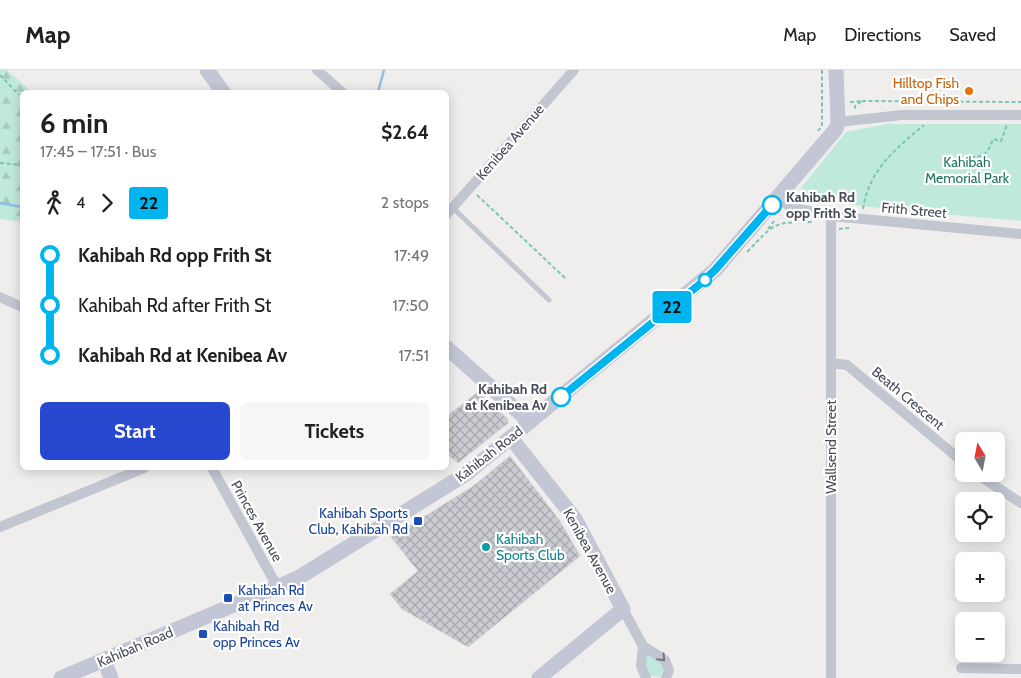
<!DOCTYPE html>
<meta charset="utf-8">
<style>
body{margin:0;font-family:Cabin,sans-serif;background:#f6f6f6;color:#202124;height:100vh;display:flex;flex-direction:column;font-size:19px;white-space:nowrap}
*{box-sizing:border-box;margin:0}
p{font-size:16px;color:#757577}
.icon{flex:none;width:28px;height:28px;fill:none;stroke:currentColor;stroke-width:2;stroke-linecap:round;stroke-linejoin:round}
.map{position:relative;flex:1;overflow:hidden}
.sheet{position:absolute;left:20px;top:20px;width:429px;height:380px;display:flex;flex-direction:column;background:#fff;border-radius:8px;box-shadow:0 2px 12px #0003}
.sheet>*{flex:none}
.badge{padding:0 10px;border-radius:4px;font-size:18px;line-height:32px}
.needle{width:32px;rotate:350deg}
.controls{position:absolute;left:955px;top:362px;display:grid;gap:10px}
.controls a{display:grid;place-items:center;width:50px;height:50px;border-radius:8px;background:#fff;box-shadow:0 2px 12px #0003;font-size:25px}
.map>.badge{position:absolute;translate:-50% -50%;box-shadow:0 0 0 2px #fff}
.legs{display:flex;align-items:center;gap:8px;height:55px;padding:0 20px;font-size:16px}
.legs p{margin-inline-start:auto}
.head{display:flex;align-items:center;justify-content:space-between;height:85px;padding:0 20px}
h1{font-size:28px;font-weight:700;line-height:38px}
.cta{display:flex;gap:10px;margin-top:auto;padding:10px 20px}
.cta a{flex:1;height:58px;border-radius:8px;background:#2847cf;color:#fff;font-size:20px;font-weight:700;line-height:58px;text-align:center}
.cta a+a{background:#f6f6f6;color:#202124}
ul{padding:0 20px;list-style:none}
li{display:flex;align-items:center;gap:18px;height:50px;font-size:19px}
li i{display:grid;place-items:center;width:8px;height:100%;margin:0 6px;background:currentColor}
li i::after{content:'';width:12px;height:12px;margin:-6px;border:4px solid;border-radius:50%;background:#fff}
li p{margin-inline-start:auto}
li:first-child i{background:linear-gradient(#0000 50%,currentColor 0)}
li:last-child i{background:linear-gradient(currentColor 50%,#0000 0)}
header{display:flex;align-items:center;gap:30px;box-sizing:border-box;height:70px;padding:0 25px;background:#fff;border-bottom:1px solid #e0e0e0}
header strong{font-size:24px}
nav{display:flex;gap:28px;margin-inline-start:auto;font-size:18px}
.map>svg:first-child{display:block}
.green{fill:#bfeadb}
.forest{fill:url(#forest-firs)}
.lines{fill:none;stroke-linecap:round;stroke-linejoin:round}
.stream{stroke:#90bde4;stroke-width:2.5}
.building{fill:url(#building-cross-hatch);stroke:#d2d2d8}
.path{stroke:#7ac5b3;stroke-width:2;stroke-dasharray:4 2.5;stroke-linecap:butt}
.lane{stroke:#c2c6d1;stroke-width:5}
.street{stroke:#c2c6d1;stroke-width:10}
.secondary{stroke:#c2c6d5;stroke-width:15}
.oneway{stroke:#727783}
.line-1-casing{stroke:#fff;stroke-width:11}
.line-1{stroke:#00b5ef;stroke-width:8}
.food-dot{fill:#e8710a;stroke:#fff;stroke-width:2}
.stop-1-dot{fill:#fff;stroke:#00b5ef;stroke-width:2.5}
.transit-dot{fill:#1a4fb4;stroke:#fff;stroke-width:2}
.culture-dot{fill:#0f9aa8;stroke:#fff;stroke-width:2}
.labels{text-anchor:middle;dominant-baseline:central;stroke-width:4.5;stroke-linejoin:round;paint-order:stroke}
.food-label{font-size:14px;fill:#c56008;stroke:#fff;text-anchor:end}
.street-label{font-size:14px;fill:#474c59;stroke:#fff}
.park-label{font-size:14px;fill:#1f745f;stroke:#fff}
.stop-label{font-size:14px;font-weight:bold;fill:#474c59;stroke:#fff;text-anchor:start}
.transit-label{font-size:14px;fill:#164399;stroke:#fff;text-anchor:start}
.culture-label{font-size:14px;fill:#0d838f;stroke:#fff;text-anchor:start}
</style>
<header>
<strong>Map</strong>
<nav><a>Map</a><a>Directions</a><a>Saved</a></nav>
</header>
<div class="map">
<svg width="1021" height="608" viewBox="0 0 1021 608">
<defs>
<pattern id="forest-firs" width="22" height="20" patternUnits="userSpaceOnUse" patternTransform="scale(1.25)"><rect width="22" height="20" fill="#bfeadb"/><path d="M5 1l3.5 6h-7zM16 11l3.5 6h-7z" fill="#a6cabe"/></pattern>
<pattern id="building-cross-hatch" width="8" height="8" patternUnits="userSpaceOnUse" patternTransform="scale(1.25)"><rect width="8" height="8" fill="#cbccd2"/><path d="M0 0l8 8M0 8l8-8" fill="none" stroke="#a7a8ad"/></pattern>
</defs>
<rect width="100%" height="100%" fill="#f0eeed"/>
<path class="green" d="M 887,54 L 1021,54 L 1021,151 C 949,144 875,141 804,126 L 801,123 L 801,118 L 846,62 Z
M 645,581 L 661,591 L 664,598 L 661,607 L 650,606 L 645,597 Z"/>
<path class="forest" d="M 0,0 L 7,0 L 32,22 L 22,22 L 22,152 L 0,149 Z"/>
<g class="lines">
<path class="stream" d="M 378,22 L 384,0
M 0,133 L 22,137"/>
</g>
<path class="building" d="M 478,322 L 508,349 L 508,353 L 458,393 L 446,383 L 446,347 Z
M 510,386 L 560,451 L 580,486 L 468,577 L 402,539 L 390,524 L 418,501 L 391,467 L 472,417 Z"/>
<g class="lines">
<path class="path" d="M 0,5 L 19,25
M 862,31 L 1021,32
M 850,32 L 862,31 L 855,36 L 855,39
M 818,61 L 822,56 L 822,0
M 971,87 C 985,88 989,81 993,69 L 1001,71 L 1007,55
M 0,93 L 22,95
M 477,125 L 565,208
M 863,139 C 869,100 895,79 924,55
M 768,159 L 774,151
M 839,159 L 849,158
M 747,182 C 775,153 772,152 813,152"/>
<path class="lane" d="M 453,138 L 549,230"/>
<path class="street" d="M 317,0 L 342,22
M 838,52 L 902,45 L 1021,45
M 777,128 L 791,137 L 831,146 L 1021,164
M 446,145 L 574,0
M 0,227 L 22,237
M 831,293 L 847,295 L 964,393
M 212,398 L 278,518
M 977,404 L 1021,433
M 0,457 L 144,398
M 623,539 L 643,576 L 641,596 L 646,608
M 643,576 L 665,590 L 669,600 L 666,608
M 961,598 L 1021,599
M 831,608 L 831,146"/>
<path class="secondary" d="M 207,0 L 223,22
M 446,277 L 530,352
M 511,368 L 575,449 L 623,539 L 539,608
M 104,590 L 111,608
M 61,608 L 298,508 L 466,404 L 715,200 L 836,59 L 838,52 L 836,0"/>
</g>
<defs><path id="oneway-chevron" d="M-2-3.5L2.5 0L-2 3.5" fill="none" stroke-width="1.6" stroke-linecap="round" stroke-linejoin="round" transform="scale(1.25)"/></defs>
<use class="oneway" href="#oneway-chevron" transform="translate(662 588) rotate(47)"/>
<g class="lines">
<g class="line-1-casing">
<path id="line-1" d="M 561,327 L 700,214 L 715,200 L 772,135"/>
</g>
<use href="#line-1" class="line-1"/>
</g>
<circle class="food-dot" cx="969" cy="21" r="5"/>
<g class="stop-1-dot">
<circle cx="772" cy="135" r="9"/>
<circle cx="705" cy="210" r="6"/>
<circle cx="561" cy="327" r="9"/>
</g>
<g class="transit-dot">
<rect x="413" y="446" width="10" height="10" rx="2.5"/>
<rect x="223" y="523" width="10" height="10" rx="2.5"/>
<rect x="198" y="559" width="10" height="10" rx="2.5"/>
</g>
<circle class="culture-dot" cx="486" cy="477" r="5"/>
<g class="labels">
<g class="food-label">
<text x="959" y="13">Hilltop Fish<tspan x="959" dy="16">and Chips</tspan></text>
</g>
<g class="street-label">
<text transform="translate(510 72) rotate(-49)">Kenibea Avenue</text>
<text transform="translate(914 140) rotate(5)">Frith Street</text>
<text transform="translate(908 328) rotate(40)">Beath Crescent</text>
<text transform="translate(831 377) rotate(-90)">Wallsend Street</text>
<text transform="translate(489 384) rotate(-38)">Kahibah Road</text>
<text transform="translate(257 451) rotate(61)">Princes Avenue</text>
<text transform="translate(590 481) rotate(61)">Kenibea Avenue</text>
<text transform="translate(135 577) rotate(-23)">Kahibah Road</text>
</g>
<g class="park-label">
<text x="967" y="92">Kahibah<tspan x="967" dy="16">Memorial Park</tspan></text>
</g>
<g class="stop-label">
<text x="786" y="127">Kahibah Rd<tspan x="786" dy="16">opp Frith St</tspan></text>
<text x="547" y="319" text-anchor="end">Kahibah Rd<tspan x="547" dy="16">at Kenibea Av</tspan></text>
</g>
<g class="transit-label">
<text x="408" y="443" text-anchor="end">Kahibah Sports<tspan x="408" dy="16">Club, Kahibah Rd</tspan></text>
<text x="238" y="520">Kahibah Rd<tspan x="238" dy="16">at Princes Av</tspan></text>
<text x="213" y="556">Kahibah Rd<tspan x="213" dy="16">opp Princes Av</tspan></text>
</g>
<g class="culture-label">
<text x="496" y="469">Kahibah<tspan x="496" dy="16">Sports Club</tspan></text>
</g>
</g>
</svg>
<div class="controls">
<a><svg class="needle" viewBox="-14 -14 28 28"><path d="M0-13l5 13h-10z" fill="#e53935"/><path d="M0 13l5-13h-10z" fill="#757577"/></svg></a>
<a><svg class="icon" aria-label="locate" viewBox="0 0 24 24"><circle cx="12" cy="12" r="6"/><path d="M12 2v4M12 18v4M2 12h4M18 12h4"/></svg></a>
<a>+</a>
<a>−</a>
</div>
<b class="badge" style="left:672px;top:237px;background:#00b5ef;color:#111">22</b>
<section class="sheet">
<div class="head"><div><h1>6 min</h1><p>17:45 – 17:51 · Bus</p></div><b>$2.64</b></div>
<div class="legs"><svg class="icon" aria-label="walk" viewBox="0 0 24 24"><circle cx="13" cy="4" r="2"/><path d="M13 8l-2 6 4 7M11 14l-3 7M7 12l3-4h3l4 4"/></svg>4<svg class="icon" aria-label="forward" viewBox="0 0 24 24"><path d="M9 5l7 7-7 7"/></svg><b class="badge" style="background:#00b5ef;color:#111">22</b><p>2 stops</p></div>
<ul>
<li><i style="color:#00b5ef"></i><b>Kahibah Rd opp Frith St</b><p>17:49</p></li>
<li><i style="color:#00b5ef"></i><span>Kahibah Rd after Frith St</span><p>17:50</p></li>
<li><i style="color:#00b5ef"></i><b>Kahibah Rd at Kenibea Av</b><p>17:51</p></li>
</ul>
<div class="cta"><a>Start</a><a>Tickets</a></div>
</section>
</div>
